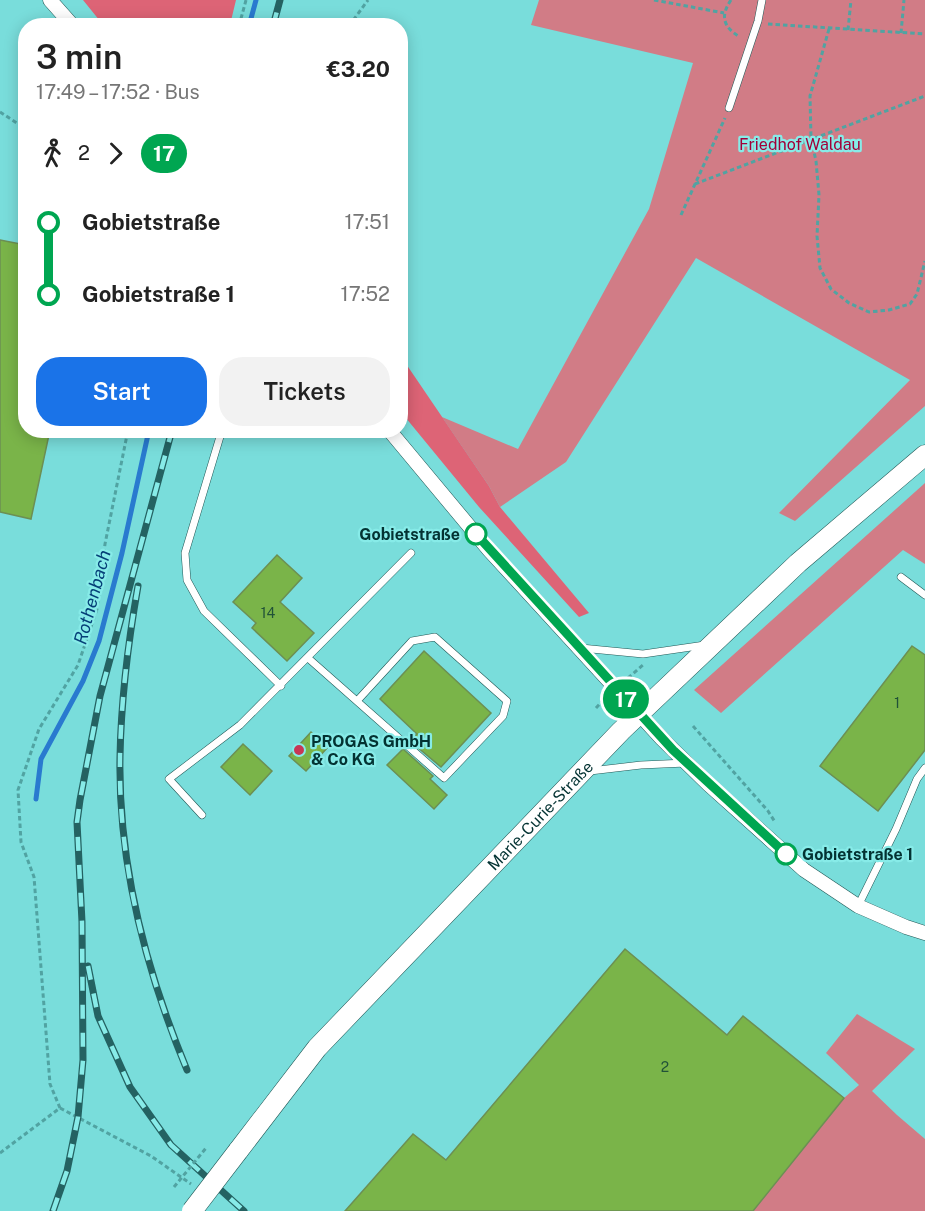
<!DOCTYPE html>
<meta charset="utf-8">
<style>
body{margin:0;font-family:"Public Sans",sans-serif;background:#f2f2f2;color:#222;height:100vh;display:flex;flex-direction:column;font-size:22px;white-space:nowrap}
*{box-sizing:border-box;margin:0}
p{font-size:20px;color:#767676}
.icon{flex:none;width:33px;height:33px;fill:none;stroke:currentColor;stroke-width:2;stroke-linecap:round;stroke-linejoin:round}
.map{position:relative;flex:1;overflow:hidden}
.panel{position:absolute;left:18px;top:18px;width:390px;height:420px;display:flex;flex-direction:column;background:#fff;border-radius:24px;box-shadow:0 3px 15px #0003}
.panel>*{flex:none}
.badge{padding:0 12px;border-radius:20px;font-size:21px;line-height:39px}
.map>.badge{position:absolute;translate:-50% -50%;box-shadow:0 0 0 3px #fff}
.legs{display:flex;align-items:center;gap:9px;height:66px;padding:0 18px;font-size:20px}
.legs p{margin-inline-start:auto}
.headline{display:flex;align-items:center;justify-content:space-between;height:102px;padding:0 18px}
h1{font-size:33px;font-weight:600;line-height:45px}
.cta{display:flex;gap:12px;margin-top:auto;padding:12px 18px}
.cta a{flex:1;height:69px;border-radius:24px;background:#1a73e8;color:#fff;font-size:24px;font-weight:600;line-height:69px;text-align:center}
.cta a+a{background:#f2f2f2;color:#222}
ul{padding:0 18px;list-style:none}
li{display:flex;align-items:center;gap:21px;height:72px;font-size:22px}
li i{display:grid;place-items:center;width:9px;height:100%;margin:0 8px;background:currentColor}
li i::after{content:'';width:15px;height:15px;margin:-8px;border:4px solid;border-radius:50%;background:#fff}
li p{margin-inline-start:auto}
li:first-child i{background:linear-gradient(#0000 50%,currentColor 0)}
li:last-child i{background:linear-gradient(currentColor 50%,#0000 0)}
.map>svg:first-child{display:block}
.green{fill:#d17c86}
.forest{fill:#dd6476}
.lines{fill:none;stroke-linecap:round;stroke-linejoin:round}
.stream{stroke:#297acf;stroke-width:5}
.building{fill:#7ab449;stroke:#6c8f53;stroke-width:1.5}
.service-casing{stroke:#215755;stroke-width:8}
.minor-casing{stroke:#215755;stroke-width:15}
.secondary-casing{stroke:#215755;stroke-width:21}
.path{stroke:#51a3a2;stroke-width:3;stroke-dasharray:4.5 3;stroke-linecap:butt}
.service{stroke:#fff;stroke-width:7}
.minor{stroke:#fff;stroke-width:14}
.secondary{stroke:#fff;stroke-width:20}
.rail-casing{stroke:#246262;stroke-width:7}
.rail{stroke:#87ebe8;stroke-width:4.5;stroke-dasharray:14;stroke-linecap:butt}
.secondary-bridge-casing{stroke:#215755;stroke-width:21;stroke-linecap:butt}
.path-bridge{stroke:#51a3a2;stroke-width:3;stroke-dasharray:4.5 3;stroke-linecap:butt}
.secondary-bridge{stroke:#fff;stroke-width:20}
.line-1-casing{stroke:#fff;stroke-width:14}
.line-1{stroke:#00a651;stroke-width:9}
.stop-1-dot{fill:#fff;stroke:#00a651;stroke-width:3}
.poi-dot{fill:#c73756;stroke:#87ebe8;stroke-width:2}
.labels{text-anchor:middle;dominant-baseline:central;stroke-width:4.5;stroke-linejoin:round;paint-order:stroke}
.number-label{font-size:14px;fill:#215238}
.park-label{font-size:16px;fill:#a20038;stroke:#87ebe8}
.stop-label{font-size:16px;font-weight:bold;fill:#033232;stroke:#87ebe8;text-anchor:end}
.poi-label{font-size:16px;font-weight:bold;fill:#033232;stroke:#87ebe8;text-anchor:start}
.street-label{font-size:16px;fill:#033232;stroke:#87ebe8}
.water-label{font-size:18px;font-style:italic;fill:#053f77;stroke:#87ebe8}
</style>
<div class="map">
<svg width="925" height="1211" viewBox="0 0 925 1211">
<rect width="100%" height="100%" fill="#79dddb"/>
<path class="green" d="M 539,0 L 925,0 L 925,406 L 795,521 L 779,513 L 910,380 L 696,258 L 566,462 L 500,507 L 489,486 L 442,417 L 518,449 L 649,209 L 693,63 L 531,25 Z
M 925,483 L 925,564 L 903,550 L 721,713 L 694,690 Z
M 857,1014 L 915,1049 L 872,1091 L 897,1115 L 925,1139 L 925,1211 L 753,1211 L 844,1098 L 859,1085 L 826,1053 Z"/>
<path class="forest" d="M 83,0 L 236,0 L 230,25 L 104,26 Z
M 400,355 L 489,486 L 500,507 L 589,613 L 579,617 L 479,507 L 401,412 Z"/>
<g class="lines">
<path class="stream" d="M 249,26 L 256,0
M 36,799 L 41,759 L 83,681 L 99,641 L 122,553 L 149,430"/>
</g>
<path class="building" d="M 0,240 L 26,245 L 26,430 L 50,430 L 31,519 L 0,512 Z
M 277,555 L 302,578 L 280,602 L 314,633 L 287,661 L 252,628 L 256,623 L 233,602 Z
M 912,646 L 925,655 L 925,750 L 878,811 L 820,766 Z
M 424,651 L 491,713 L 441,767 L 410,741 L 417,734 L 380,699 Z
M 311,732 L 328,747 L 306,771 L 289,756 Z
M 243,744 L 272,771 L 250,795 L 221,767 Z
M 403,749 L 433,776 L 430,779 L 447,795 L 434,809 L 387,765 Z
M 625,949 L 727,1035 L 743,1016 L 844,1098 L 753,1211 L 345,1211 L 413,1134 L 446,1160 Z"/>
<g class="lines">
<g class="service-casing">
<path id="service" d="M 729,108 L 758,21 L 762,0
M 222,430 L 185,553 L 187,580 L 204,611 L 281,686
M 901,577 L 925,595
M 581,648 L 643,654 L 705,645
M 308,658 L 444,778 L 503,716 L 507,701 L 435,637 L 412,641 L 357,701
M 590,771 L 641,765 L 686,763
M 202,815 L 169,779 L 240,725 L 411,553
M 858,906 L 896,829 L 917,779 L 925,768"/>
</g>
<g class="minor-casing">
<path id="minor" d="M 50,0 L 73,26
M 389,430 L 489,550 L 662,739 L 708,784 L 804,870 L 858,906 L 906,927 L 925,933"/>
</g>
<g class="secondary-casing">
<g id="secondary">
<path id="s1" d="M 238,1151 L 317,1048 L 621,731 L 798,563 L 925,455"/>
</g>
</g>
<path class="path" d="M 654,0 L 724,13
M 731,0 C 720,16 723,27 740,37
M 768,24 L 925,34
M 239,26 L 246,0
M 349,26 L 368,0
M 829,29 L 810,96 L 811,138 L 816,161 L 819,195 L 817,236 L 820,268 L 831,289 L 849,303 L 869,312 L 889,310 L 910,304 L 917,294 L 925,261
M 848,30 L 851,0
M 901,33 L 904,0
M 0,112 L 26,129
M 695,184 L 925,96
M 681,215 L 725,118
M 628,678 L 643,665
M 596,708 L 605,698
M 693,726 L 768,811 L 775,822
M 60,1108 L 151,1156 L 191,1184
M 0,1153 L 60,1108 L 50,1084 L 34,877 L 21,842 L 18,790 L 39,729 L 78,665 L 97,609 L 105,544 L 128,430"/>
<use href="#service" class="service"/>
<use href="#minor" class="minor"/>
<use href="#secondary" class="secondary"/>
<g class="rail-casing">
<path id="rail" d="M 273,26 L 280,0
M 138,586 C 128,643 121,700 120,757 C 118,865 146,971 187,1070
M 88,966 L 98,1016 L 130,1087 L 171,1145 L 244,1211
M 53,1211 L 67,1171 L 78,1117 L 83,1060 L 82,922 L 77,822 L 80,800 L 100,696 L 172,430"/>
</g>
<use href="#rail" class="rail"/>
<g class="secondary-bridge-casing">
<path id="secondary-bridge" d="M 192,1211 L 238,1151"/>
</g>
<path class="path-bridge" d="M 174,1187 L 206,1148"/>
<use href="#secondary-bridge" class="secondary-bridge"/>
</g>
<g class="lines">
<g class="line-1-casing">
<path id="line-1" d="M 476,534 L 673,750 L 786,854"/>
</g>
<use href="#line-1" class="line-1"/>
</g>
<g class="stop-1-dot">
<circle cx="476" cy="534" r="10"/>
<circle cx="786" cy="854" r="10"/>
</g>
<circle class="poi-dot" cx="299" cy="750" r="6"/>
<g class="labels">
<g class="number-label">
<text x="268" y="613">14</text>
<text x="897" y="703">1</text>
<text x="665" y="1067">2</text>
</g>
<g class="park-label">
<text x="800" y="144">Friedhof Waldau</text>
</g>
<g class="stop-label">
<text x="460" y="534">Gobietstraße</text>
<text x="802" y="854" text-anchor="start">Gobietstraße 1</text>
</g>
<g class="poi-label">
<text x="311" y="741">PROGAS GmbH<tspan x="311" dy="18">&amp; Co KG</tspan></text>
</g>
<g class="street-label">
<text stroke="none"><textPath href="#s1" startOffset="452">Marie-Curie-Straße</textPath></text>
</g>
<g class="water-label">
<text transform="translate(92 597) rotate(-75)">Rothenbach</text>
</g>
</g>
</svg>
<b class="badge" style="left:626px;top:699px;background:#00a651;color:#fff">17</b>
<section class="panel">
<div class="headline"><div><h1>3 min</h1><p>17:49 – 17:52 · Bus</p></div><b>€3.20</b></div>
<div class="legs"><svg class="icon" aria-label="walk" viewBox="0 0 24 24"><circle cx="13" cy="4" r="2"/><path d="M13 8l-2 6 4 7M11 14l-3 7M7 12l3-4h3l4 4"/></svg>2<svg class="icon" aria-label="forward" viewBox="0 0 24 24"><path d="M9 5l7 7-7 7"/></svg><b class="badge" style="background:#00a651;color:#fff">17</b></div>
<ul>
<li><i style="color:#00a651"></i><b>Gobietstraße</b><p>17:51</p></li>
<li><i style="color:#00a651"></i><b>Gobietstraße 1</b><p>17:52</p></li>
</ul>
<div class="cta"><a>Start</a><a>Tickets</a></div>
</section>
</div>
